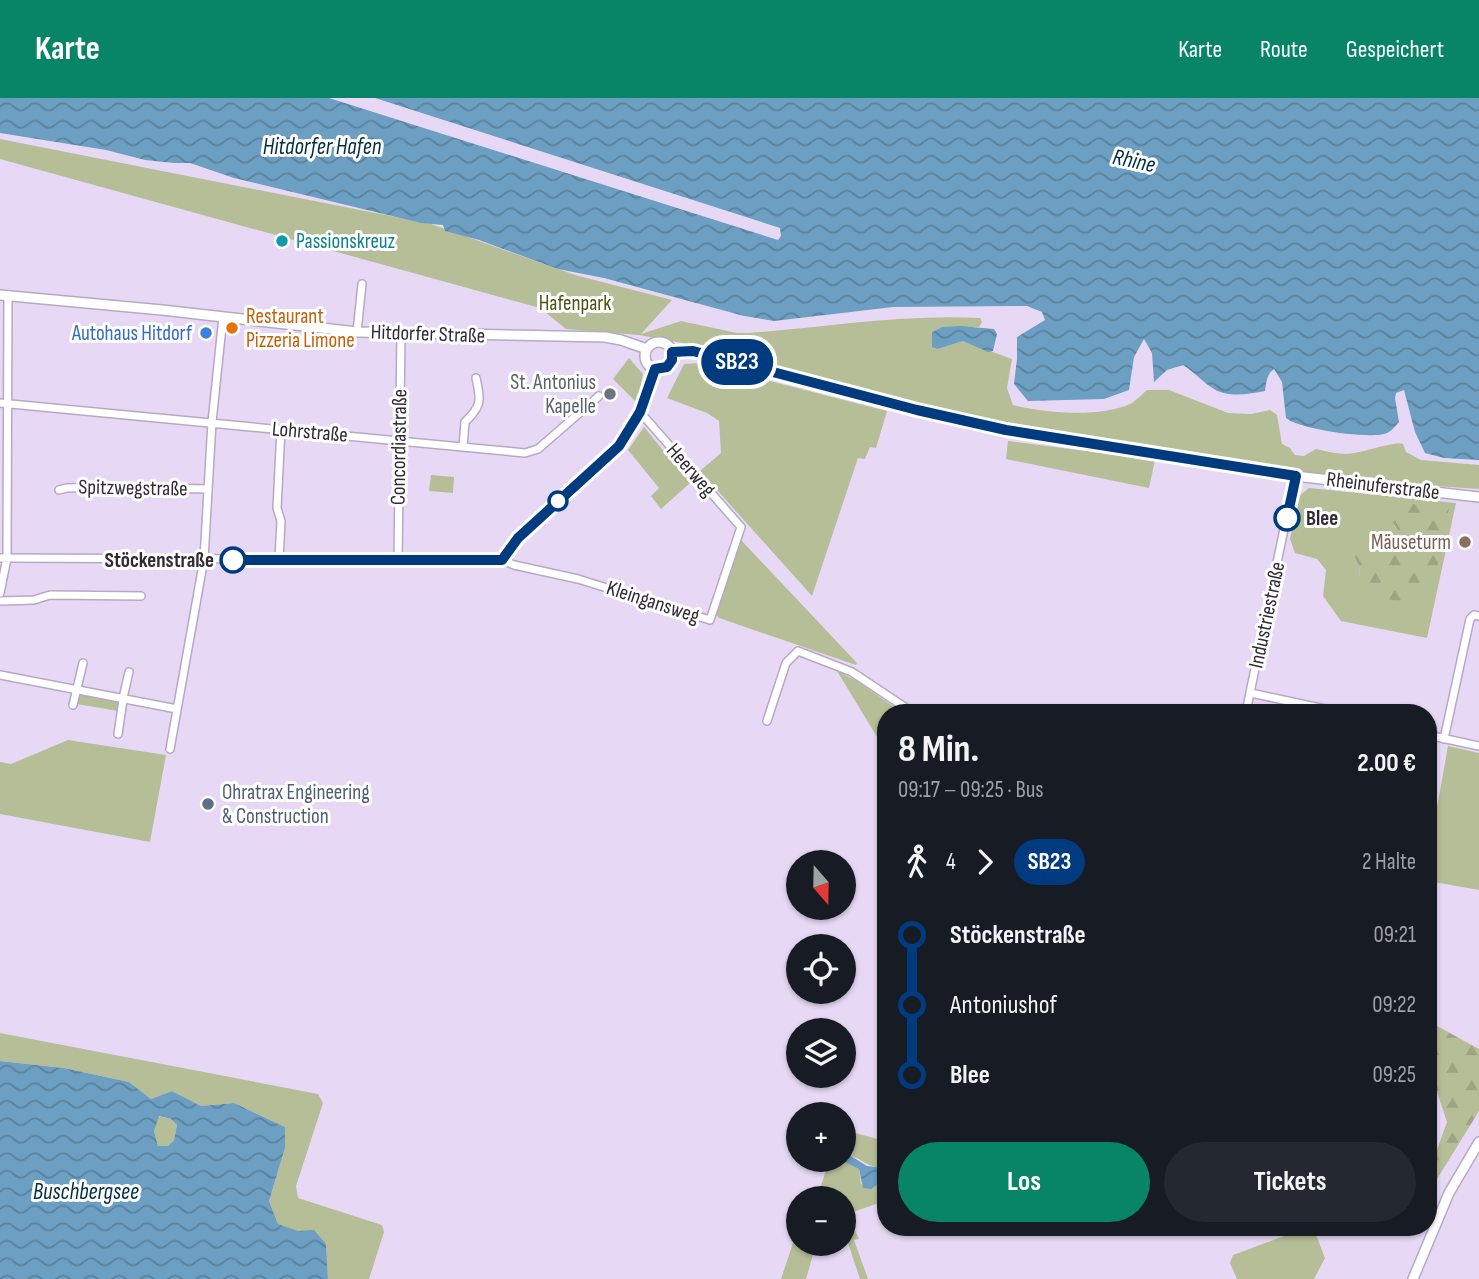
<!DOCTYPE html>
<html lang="de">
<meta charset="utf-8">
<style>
body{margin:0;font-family:"Sofia Sans Condensed",sans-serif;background:#242831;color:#f1f3f6;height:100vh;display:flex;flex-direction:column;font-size:26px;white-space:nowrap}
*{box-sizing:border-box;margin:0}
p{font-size:23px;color:#9ea1a6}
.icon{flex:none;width:38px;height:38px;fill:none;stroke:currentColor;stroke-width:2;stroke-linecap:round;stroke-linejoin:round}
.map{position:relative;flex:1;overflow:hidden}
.panel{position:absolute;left:877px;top:606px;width:560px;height:532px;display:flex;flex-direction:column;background:#171b24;border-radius:28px;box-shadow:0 2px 5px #0004}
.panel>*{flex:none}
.badge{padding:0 14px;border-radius:23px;font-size:24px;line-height:46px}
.needle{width:46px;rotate:160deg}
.buttons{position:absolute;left:786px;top:752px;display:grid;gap:14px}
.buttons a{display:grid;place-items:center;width:70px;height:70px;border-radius:50%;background:#171b24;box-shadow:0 2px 5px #0004;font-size:35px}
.map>.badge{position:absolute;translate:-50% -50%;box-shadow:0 0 0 4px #fff}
.legs{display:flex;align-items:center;gap:10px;height:77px;padding:0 21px;font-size:23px}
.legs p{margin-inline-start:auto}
.summary{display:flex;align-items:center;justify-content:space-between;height:119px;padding:0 21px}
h1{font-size:38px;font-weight:700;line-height:52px}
.button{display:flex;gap:14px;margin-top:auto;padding:14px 21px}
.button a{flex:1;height:80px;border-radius:42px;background:#078566;color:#fff;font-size:28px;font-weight:700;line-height:80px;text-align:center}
.button a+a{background:#242831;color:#f1f3f6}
ul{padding:0 21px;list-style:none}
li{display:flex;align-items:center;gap:24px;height:70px;font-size:26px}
li i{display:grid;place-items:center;width:10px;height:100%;margin:0 9px;background:currentColor}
li i::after{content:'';width:18px;height:18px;margin:-9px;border:5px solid;border-radius:50%;background:#171b24}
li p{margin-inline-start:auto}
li:first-child i{background:linear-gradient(#0000 50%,currentColor 0)}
li:last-child i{background:linear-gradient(currentColor 50%,#0000 0)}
header{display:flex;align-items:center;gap:42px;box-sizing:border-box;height:98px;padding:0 35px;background:#078566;color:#fff}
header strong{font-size:33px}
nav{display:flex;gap:38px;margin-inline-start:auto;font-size:24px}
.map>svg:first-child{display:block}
.green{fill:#b6be97;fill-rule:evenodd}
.forest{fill:url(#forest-firs)}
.water{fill:url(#water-waves);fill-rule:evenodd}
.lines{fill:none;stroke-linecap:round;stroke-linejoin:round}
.minor-casing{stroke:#b7a9c4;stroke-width:10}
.tertiary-casing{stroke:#b7a9c4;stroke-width:12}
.minor{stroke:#fff;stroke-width:7}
.tertiary{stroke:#fff;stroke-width:9}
.line-1-casing{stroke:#fff;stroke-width:16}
.line-1{stroke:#003b80;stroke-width:10}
.culture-dot{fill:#0f9aa8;stroke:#fff;stroke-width:2.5}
.food-dot{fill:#e8710a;stroke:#fff;stroke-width:2.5}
.shop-dot{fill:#3f7fe0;stroke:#fff;stroke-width:2.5}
.worship-dot{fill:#6b7280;stroke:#fff;stroke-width:2.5}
.stop-1-dot{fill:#fff;stroke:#003b80;stroke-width:3.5}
.education-dot{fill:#8d6e63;stroke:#fff;stroke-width:2.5}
.service-dot{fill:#5c6f8a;stroke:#fff;stroke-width:2.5}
.labels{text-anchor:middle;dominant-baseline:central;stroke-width:6;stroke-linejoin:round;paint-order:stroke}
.culture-label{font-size:21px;fill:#0d838f;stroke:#fff;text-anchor:start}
.park-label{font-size:21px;fill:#4b5317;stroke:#fff}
.food-label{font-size:21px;fill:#c56008;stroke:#fff;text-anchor:start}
.shop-label{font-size:21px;fill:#366cbe;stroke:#fff;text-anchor:end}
.street-label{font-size:21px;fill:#302a35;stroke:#fff}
.worship-label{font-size:21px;fill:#5b616d;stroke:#fff;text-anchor:end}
.stop-label{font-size:21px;font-weight:bold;fill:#302a35;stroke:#fff;text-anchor:start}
.education-label{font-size:21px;fill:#785e54;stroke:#fff;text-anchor:end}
.service-label{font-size:21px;fill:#4e5e75;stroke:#fff;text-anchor:start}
.water-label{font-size:23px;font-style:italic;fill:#012d44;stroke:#fff}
</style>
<header>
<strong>Karte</strong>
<nav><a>Karte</a><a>Route</a><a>Gespeichert</a></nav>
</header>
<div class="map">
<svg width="1479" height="1181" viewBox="0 0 1479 1181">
<defs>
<pattern id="forest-firs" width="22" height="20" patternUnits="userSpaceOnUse" patternTransform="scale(1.75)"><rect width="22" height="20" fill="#b6be97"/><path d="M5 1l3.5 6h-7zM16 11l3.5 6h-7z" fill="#9da383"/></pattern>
<pattern id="water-waves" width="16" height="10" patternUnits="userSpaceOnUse" patternTransform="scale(1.75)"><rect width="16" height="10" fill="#6c9fc1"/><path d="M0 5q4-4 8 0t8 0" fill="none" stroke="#59829e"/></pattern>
</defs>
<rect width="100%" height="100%" fill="#e7d9f5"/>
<path class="green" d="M 0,41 L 431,126 L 575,177 L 672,202 L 641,236 L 681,223 L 737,235 L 750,235 C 826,229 903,216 980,220 L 982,224 L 979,229 L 942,229 L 932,234 L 938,251 L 963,243 L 1012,261 L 1007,290 L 1013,307 C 1045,315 1099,320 1130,306 C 1136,303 1142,296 1147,292 L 1169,292 L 1228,315 L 1251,316 L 1270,312 L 1277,317 L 1282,346 L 1290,350 L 1295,357 L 1304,358 L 1316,351 C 1326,353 1336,356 1346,356 C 1361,356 1392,343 1403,346 L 1406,354 L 1421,362 L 1479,367 L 1479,391 L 1406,386 L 1371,379 L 1348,379 L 1255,367 L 1143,346 L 1002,326 L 872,297 L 693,247 L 639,237 L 566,231 L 540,210 L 0,61 Z
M 629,260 L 643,276 L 637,305 L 613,281 Z
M 700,265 L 887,313 L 876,350 L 870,349 L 865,361 L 858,360 L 812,498 L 700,373 L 721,355 L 719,323 L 707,315 L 667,300 L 684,266 Z
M 644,329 L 690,385 L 661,411 L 651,398 L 659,390 L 628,352 Z
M 1008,343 L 1155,362 L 1149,390 L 1006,361 Z
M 431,377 L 454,379 L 453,395 L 429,393 Z
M 1309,390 L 1456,405 L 1427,540 L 1341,523 L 1323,498 L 1326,472 L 1317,461 L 1295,455 L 1290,441 L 1299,398 ZM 1448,411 L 1360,480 L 1359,467 L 1372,439 L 1385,448 L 1398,450 L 1401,435 L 1394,428 Z
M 740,441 L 857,565 L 856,567 L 719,520 L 716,516 Z
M 837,573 L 857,583 L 894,609 L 897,614 L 886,614 L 885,652 Z
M 78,596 L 120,604 L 118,613 L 77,606 Z
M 68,642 L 166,657 L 150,744 L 0,716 L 0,664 L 11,666 Z
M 1448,648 L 1479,655 L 1479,792 L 1428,783 L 1428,760 Z
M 0,935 L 318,996 L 323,1005 L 296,1088 L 298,1100 L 382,1127 L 384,1134 L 369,1181 L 328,1181 L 326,1146 L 278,1126 L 269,1103 L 285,1050 L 285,1029 L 234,1005 L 201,1008 L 172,993 L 151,1001 L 129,984 L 64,970 L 0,963 Z
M 158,1018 L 171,1021 L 177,1027 L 174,1042 L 168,1048 L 158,1048 L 154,1033 Z
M 844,1032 L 885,1043 L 885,1070 C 866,1071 859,1056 844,1058 Z
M 829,1062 L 842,1062 L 859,1071 L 861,1086 L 871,1091 L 885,1082 L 885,1103 L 844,1117 L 844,1101 L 817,1101 Z
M 848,1126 L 853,1128 L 859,1141 L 854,1142 L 868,1181 L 860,1181 L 846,1139 L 844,1139 L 844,1127 Z
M 1284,1129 L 1313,1129 L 1325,1160 L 1314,1181 L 1237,1181 L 1230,1165 L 1233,1157 L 1287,1137 Z
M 798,1130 L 798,1146 L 824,1146 L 815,1150 L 806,1181 L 781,1181 Z"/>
<path class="forest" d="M 1392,403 L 1449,411 L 1434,485 L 1416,504 L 1402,511 L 1393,502 L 1385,501 L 1378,490 L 1369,490 L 1360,480 L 1359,467 L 1353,456 L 1357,444 L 1372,439 L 1385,448 L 1398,450 L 1401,436 C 1391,424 1389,418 1392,403 Z
M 1428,923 L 1479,951 L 1479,1013 L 1434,1086 L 1428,1081 L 1428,1077 L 1447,1024 L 1428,967 Z"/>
<path class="water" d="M 0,0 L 329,0 L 778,142 L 781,138 L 780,130 L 375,0 L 1479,0 L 1479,362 L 1444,360 L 1425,355 L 1415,334 L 1404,292 L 1396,295 L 1395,300 L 1399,324 C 1395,328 1392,333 1387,335 C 1371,342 1298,331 1286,320 L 1282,284 L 1274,271 C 1267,275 1266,285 1265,293 C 1250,296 1228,300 1214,291 C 1205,286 1194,274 1183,267 L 1167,272 L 1154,284 L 1152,255 L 1144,241 L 1134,259 L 1129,292 L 1104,301 L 1028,303 L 1014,286 L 1017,261 L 1017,239 L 1045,222 L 1042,214 L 1027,208 L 893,209 L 774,223 L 744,218 L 604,180 L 558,171 L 479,142 L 445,133 L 443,127 L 421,125 L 234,80 L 190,65 L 174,65 L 145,62 L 106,52 L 0,35 Z
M 961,228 L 994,231 L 997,236 L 993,253 L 988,254 L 963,243 L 938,251 L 932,249 L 932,234 L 942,229 Z
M 0,963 L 64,970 L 129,984 L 151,1001 L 172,993 L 201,1008 L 234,1005 L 285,1029 L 285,1050 L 269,1103 L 278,1126 L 298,1133 L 314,1132 L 326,1146 L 328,1181 L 0,1181 ZM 159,1018 L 171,1021 L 177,1027 L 174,1042 L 168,1048 L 158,1048 L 154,1033 Z
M 849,1057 L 867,1068 L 885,1070 L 885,1082 L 871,1091 L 863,1090 L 859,1071 L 843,1063 L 844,1058 Z"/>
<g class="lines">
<g class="minor-casing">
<path id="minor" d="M 357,234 L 362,186
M 0,305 L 525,355 L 538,351 L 599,298
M 463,349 L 465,324 C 482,308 481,302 476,280
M 59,392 L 67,390 L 106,389 L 207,391
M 0,460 L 502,462 L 518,440 L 619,348 L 640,314 L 655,271
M 279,461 L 281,423 L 277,410 L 281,331
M 502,462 L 514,467 L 578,481 L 710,522 L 741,429 L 640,314
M 398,463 L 401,235
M 0,495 L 7,460 L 8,197
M 0,503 L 34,502 L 50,497 L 141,498
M 0,577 L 177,611
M 1251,595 L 1339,614
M 123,600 L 129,574
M 73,607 L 83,565
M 1246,614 L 1295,378
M 767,623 L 786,565 L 798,553 L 852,574 L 912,614
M 118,636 L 123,602
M 1428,637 L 1479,648
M 1444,641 L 1470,521 L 1474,517 L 1479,518
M 170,651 L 204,461 L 212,324 L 223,219"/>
</g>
<g class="tertiary-casing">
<path id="tertiary" d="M 0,197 L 162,212 L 357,234 L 605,239 L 621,242 L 647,251
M645 258a14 14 0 1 1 28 0a14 14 0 1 1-28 0Z
M 672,254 L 693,253 L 707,256 L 917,312 L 1006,332 L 1295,378 L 1479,399
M 1413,1181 L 1449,1095 L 1479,1044"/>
</g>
<use href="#minor" class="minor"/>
<use href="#tertiary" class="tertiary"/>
</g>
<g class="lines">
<g class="line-1-casing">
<path id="line-1" d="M 233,462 L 502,462 L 518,440 L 619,348 L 640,314 L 655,271 L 667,269 L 672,262 L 672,254 L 693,253 L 917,312 L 1006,332 L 1296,378 L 1287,420"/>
</g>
<use href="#line-1" class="line-1"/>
</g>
<circle class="culture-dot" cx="282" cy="143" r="7"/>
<circle class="food-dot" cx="232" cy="230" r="7"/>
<circle class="shop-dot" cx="206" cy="235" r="7"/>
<circle class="worship-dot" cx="610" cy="296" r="7"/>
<g class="stop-1-dot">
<circle cx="558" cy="403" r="9"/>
<circle cx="1287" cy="420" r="12"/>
<circle cx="233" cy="462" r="12"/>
</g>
<circle class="education-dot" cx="1465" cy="444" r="7"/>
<circle class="service-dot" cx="208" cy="706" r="7"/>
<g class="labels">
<g class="culture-label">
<text x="296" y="143">Passionskreuz</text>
</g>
<g class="park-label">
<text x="575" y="205">Hafenpark</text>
</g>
<g class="food-label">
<text x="246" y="218">Restaurant<tspan x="246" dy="24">Pizzeria Limone</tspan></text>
</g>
<g class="shop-label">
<text x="192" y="235">Autohaus Hitdorf</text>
</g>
<g class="street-label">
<text transform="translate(428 236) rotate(2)">Hitdorfer Straße</text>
<text transform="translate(310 334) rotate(5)">Lohrstraße</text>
<text transform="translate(399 349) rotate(-89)">Concordiastraße</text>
<text transform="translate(691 372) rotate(49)">Heerweg</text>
<text transform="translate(1383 388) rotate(7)">Rheinuferstraße</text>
<text transform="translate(133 390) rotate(1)">Spitzwegstraße</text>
<text transform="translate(653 504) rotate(18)">Kleingansweg</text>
<text transform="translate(1267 517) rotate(-78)">Industriestraße</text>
</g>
<g class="worship-label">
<text x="596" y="284">St. Antonius<tspan x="596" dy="24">Kapelle</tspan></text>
</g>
<g class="stop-label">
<text x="1306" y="420">Blee</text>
<text x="214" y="462" text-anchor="end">Stöckenstraße</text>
</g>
<g class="education-label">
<text x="1451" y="444">Mäuseturm</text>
</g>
<g class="service-label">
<text x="222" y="694">Ohratrax Engineering<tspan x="222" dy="24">&amp; Construction</tspan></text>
</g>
<g class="water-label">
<text x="322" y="49">Hitdorfer Hafen</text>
<text transform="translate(1134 63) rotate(12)">Rhine</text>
<text x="86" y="1094">Buschbergsee</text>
</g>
</g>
</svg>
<div class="buttons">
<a><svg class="needle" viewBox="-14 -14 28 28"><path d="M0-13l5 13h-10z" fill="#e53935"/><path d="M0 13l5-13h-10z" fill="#9ea1a6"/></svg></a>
<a><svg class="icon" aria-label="locate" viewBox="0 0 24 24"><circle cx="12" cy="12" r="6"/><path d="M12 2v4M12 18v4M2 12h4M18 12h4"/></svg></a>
<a><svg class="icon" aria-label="layers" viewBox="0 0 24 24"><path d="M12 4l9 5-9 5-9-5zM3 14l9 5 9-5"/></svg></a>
<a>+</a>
<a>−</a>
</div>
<b class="badge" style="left:737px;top:264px;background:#003b80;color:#fff">SB23</b>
<section class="panel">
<div class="summary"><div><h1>8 Min.</h1><p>09:17 – 09:25 · Bus</p></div><b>2.00 €</b></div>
<div class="legs"><svg class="icon" aria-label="walk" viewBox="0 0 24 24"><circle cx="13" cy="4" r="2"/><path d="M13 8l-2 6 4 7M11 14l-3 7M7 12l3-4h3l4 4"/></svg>4<svg class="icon" aria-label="forward" viewBox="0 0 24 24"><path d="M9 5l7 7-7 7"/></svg><b class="badge" style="background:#003b80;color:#fff">SB23</b><p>2 Halte</p></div>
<ul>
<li><i style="color:#003b80"></i><b>Stöckenstraße</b><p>09:21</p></li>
<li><i style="color:#003b80"></i><span>Antoniushof</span><p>09:22</p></li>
<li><i style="color:#003b80"></i><b>Blee</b><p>09:25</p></li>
</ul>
<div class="button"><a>Los</a><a>Tickets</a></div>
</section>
</div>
